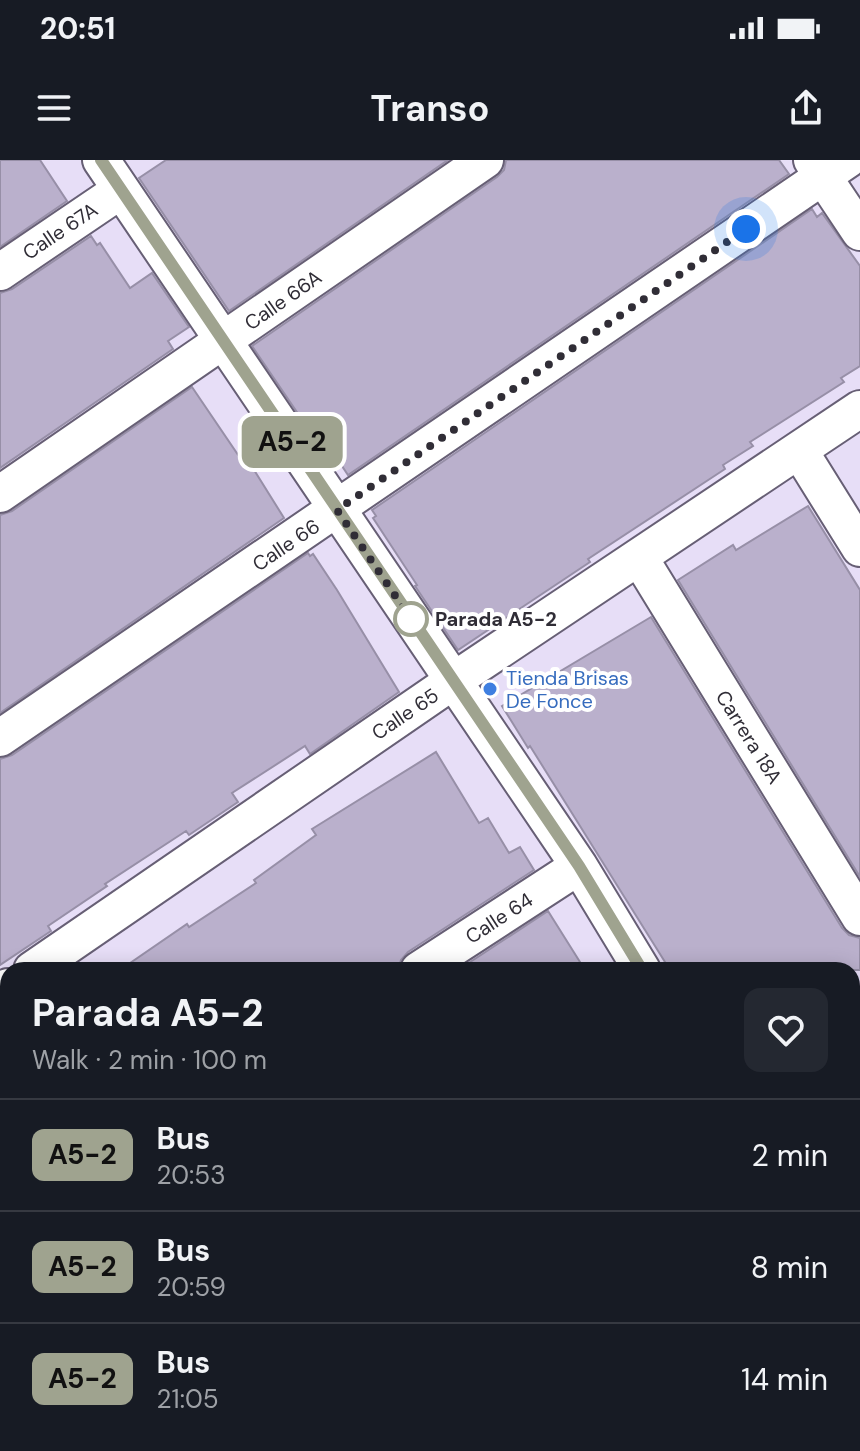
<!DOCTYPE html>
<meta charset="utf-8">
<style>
body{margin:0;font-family:"DM Sans",sans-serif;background:#242831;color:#f1f3f6;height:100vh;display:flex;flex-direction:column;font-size:30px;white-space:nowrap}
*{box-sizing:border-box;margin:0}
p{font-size:26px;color:#9ea1a6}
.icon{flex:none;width:44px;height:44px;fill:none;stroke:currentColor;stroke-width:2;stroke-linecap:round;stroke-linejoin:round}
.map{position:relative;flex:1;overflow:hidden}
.side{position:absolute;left:0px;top:802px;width:860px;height:490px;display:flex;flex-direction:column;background:#171b24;border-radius:24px 24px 0 0;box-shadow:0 4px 20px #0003}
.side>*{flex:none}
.badge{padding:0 16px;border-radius:12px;font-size:28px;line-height:52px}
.you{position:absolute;width:40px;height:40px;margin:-20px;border:6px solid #fff;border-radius:50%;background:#1a73e8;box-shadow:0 0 0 12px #1a73e833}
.map>.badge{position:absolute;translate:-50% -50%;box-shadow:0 0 0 4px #fff}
.round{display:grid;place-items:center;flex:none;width:84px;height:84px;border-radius:16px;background:#242831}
.head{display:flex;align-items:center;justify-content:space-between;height:136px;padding:0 32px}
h1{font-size:38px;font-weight:700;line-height:60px}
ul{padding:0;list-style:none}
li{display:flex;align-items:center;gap:24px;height:112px;padding:0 32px;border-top:2px solid #363941}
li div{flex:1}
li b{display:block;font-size:30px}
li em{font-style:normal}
li .badge{min-width:88px;font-weight:700;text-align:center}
.status{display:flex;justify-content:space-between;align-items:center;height:56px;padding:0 40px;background:#171b24;direction:ltr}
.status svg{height:22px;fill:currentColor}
header{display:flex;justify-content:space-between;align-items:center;height:104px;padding:0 32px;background:#171b24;font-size:36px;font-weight:700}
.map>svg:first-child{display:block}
.building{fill:#bab0cc;stroke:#978fa7;stroke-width:2}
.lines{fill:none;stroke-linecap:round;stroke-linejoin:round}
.service-casing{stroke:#675f75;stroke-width:22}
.minor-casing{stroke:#675f75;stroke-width:40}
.primary-casing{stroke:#fff;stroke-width:48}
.service{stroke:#fff;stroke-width:18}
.minor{stroke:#fff;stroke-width:36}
.primary{stroke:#d7b269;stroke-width:44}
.line-casing{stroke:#fff;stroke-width:18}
.line{stroke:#9fa38f;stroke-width:12}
.walk{stroke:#302d36;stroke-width:8;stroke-dasharray:0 14.4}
.stop-dot{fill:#fff;stroke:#9fa38f;stroke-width:4}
.shop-dot{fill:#3f7fe0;stroke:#fff;stroke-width:3}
.labels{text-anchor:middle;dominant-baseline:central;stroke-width:8;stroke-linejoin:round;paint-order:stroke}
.street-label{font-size:20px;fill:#302d36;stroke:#fff}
.stop-label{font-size:20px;font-weight:bold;fill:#302d36;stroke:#fff;text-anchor:start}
.shop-label{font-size:20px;fill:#366cbe;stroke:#fff;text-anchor:start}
</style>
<div class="status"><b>20:51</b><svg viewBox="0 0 49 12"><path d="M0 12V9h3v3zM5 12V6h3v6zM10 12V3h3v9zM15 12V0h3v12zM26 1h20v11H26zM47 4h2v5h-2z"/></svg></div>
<header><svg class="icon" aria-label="menu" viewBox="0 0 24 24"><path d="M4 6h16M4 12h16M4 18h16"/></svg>Transo<svg class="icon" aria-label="share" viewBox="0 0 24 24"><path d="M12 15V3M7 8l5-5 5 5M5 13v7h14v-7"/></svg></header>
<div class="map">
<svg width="860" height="1291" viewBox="0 0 860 1291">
<rect width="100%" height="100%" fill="#e7def7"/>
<path class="building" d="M 0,0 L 40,0 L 67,41 L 0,87 Z
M 166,0 L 448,0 L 229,151 L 139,18 Z
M 506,0 L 779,0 L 789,14 L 348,315 L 324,279 L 318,283 L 252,186 L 497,17 L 504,10 Z
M 812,49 L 817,57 L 822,53 L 860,106 L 860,206 L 841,218 L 844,222 L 750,282 L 753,286 L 723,305 L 725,309 L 588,399 L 590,402 L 458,490 L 415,426 L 417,425 L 373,358 L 376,356 L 372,350 Z
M 91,76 L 97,85 L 100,83 L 130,128 L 152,113 L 189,167 L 168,181 L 173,189 L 0,308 L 0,133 L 12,129 Z
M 192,227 L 247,308 L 251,305 L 284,358 L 0,553 L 0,355 L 12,351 Z
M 808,346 L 860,430 L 860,717 L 678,420 L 733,385 L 736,390 Z
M 308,393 L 310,396 L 313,394 L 337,430 L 399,532 L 310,594 L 305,586 L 232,633 L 238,642 L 189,675 L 186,671 L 105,724 L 107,726 L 48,766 L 51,771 L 0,805 L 0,599 L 12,595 Z
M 651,457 L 842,768 L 849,775 L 860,778 L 860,810 L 670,810 L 530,586 L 528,588 L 502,546 Z
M 436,592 L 479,663 L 488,658 L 509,693 L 520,687 L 534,710 L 408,792 L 401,800 L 398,810 L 120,810 L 187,764 L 189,767 L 256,723 L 254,720 L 316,675 L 312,669 Z
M 548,751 L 585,810 L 458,810 Z"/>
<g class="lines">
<g class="service-casing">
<path id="service" d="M 852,1209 L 860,1204
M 710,1291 L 722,1284
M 837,1291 L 846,1284"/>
</g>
<g class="minor-casing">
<path id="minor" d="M 101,0 L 579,706 L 642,810
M 812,0 L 860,72
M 0,112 L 121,30
M 799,290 L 860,388
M 0,334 L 485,0
M 639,397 L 860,757
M 0,578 L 847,0
M 32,810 L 453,521 L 860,249
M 419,810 L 579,706
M 0,832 L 8,827
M 852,1055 L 860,1051
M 0,1082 L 8,1077
M 194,1284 L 198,1291
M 453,1291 L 465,1284"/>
</g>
<g class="primary-casing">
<path id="primary" d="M 852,1165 L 860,1160
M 639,1291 L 651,1284"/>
</g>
<use href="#service" class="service"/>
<use href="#minor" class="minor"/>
<use href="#primary" class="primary"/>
</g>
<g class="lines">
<g class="line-casing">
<path id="line" d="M 101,0 L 579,706 L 642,810"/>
</g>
<use href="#line" class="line"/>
<path class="walk" d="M 411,459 L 337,350 L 746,69"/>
</g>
<circle class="stop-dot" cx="411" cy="459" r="16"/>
<circle class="shop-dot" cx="490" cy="529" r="8"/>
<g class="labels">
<g class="street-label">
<text transform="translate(60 71) rotate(-34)">Calle 67A</text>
<text transform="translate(283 140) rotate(-35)">Calle 66A</text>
<text transform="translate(286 385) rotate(-34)">Calle 66</text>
<text transform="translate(405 554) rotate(-34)">Calle 65</text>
<text transform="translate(749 577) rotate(58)">Carrera 18A</text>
<text transform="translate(499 758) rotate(-33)">Calle 64</text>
</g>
<g class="stop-label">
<text x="435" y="459">Parada A5-2</text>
</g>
<g class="shop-label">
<text x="506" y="518">Tienda Brisas<tspan x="506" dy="23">De Fonce</tspan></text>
</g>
</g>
</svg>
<div class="you" style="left:746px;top:69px"></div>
<b class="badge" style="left:292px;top:282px;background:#9fa38f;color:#111">A5-2</b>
<section class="side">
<div class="head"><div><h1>Parada A5-2</h1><p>Walk · 2 min · 100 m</p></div><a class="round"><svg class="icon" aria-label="heart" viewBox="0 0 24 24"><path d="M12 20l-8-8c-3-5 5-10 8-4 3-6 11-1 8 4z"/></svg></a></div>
<ul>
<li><span class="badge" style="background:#9fa38f;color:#111">A5-2</span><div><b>Bus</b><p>20:53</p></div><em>2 min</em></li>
<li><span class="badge" style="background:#9fa38f;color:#111">A5-2</span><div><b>Bus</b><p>20:59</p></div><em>8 min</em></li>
<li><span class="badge" style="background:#9fa38f;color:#111">A5-2</span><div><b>Bus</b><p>21:05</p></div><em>14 min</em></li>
</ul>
</section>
</div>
